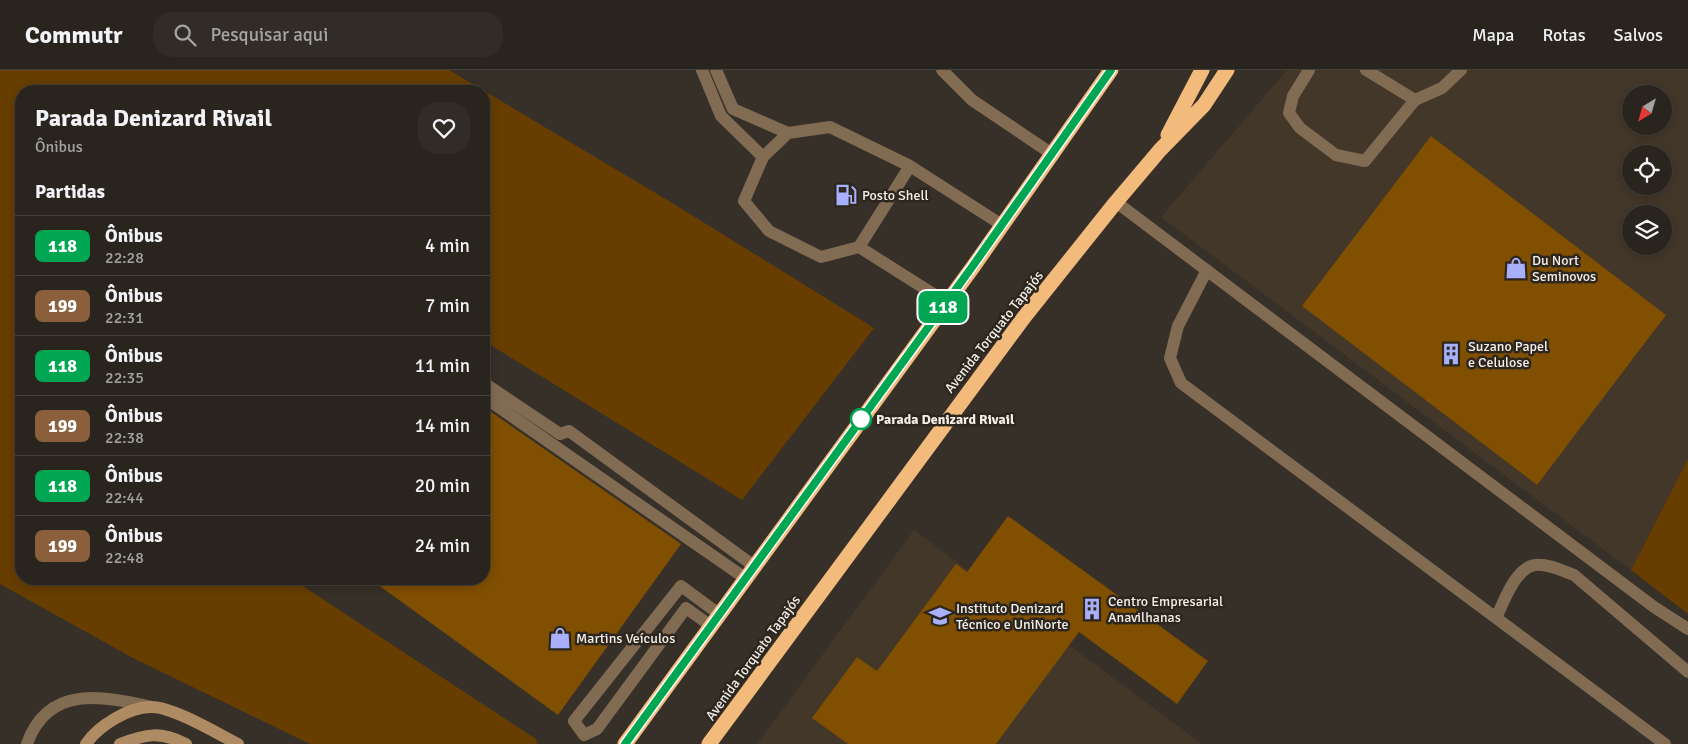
<!DOCTYPE html>
<html lang="pt">
<meta charset="utf-8">
<style>
body{margin:0;font-family:Signika,sans-serif;background:#312c27;color:#f1f3f6;height:100vh;display:flex;flex-direction:column;font-size:19px;white-space:nowrap}
*{box-sizing:border-box;margin:0}
p{font-size:16px;color:#a5a4a4}
.icon{flex:none;width:28px;height:28px;fill:none;stroke:currentColor;stroke-width:2;stroke-linecap:round;stroke-linejoin:round}
.map{position:relative;flex:1;overflow:hidden}
.panel{position:absolute;left:15px;top:15px;width:475px;height:500px;display:flex;flex-direction:column;background:#29241e;border-radius:20px;box-shadow:0 2px 12px #0003,0 0 0 1px #45413c}
.panel>*{flex:none}
.badge{padding:0 10px;border-radius:8px;font-size:18px;line-height:32px}
.needle{width:32px;rotate:217deg}
.tools{position:absolute;left:1622px;top:15px;display:grid;gap:10px}
.tools a{display:grid;place-items:center;width:50px;height:50px;border-radius:50%;background:#29241e;box-shadow:0 2px 12px #0003,0 0 0 1px #45413c;font-size:25px}
.map>.badge{position:absolute;translate:-50% -50%;box-shadow:0 0 0 2px #fff}
h2{padding:0 20px;font-size:19px;line-height:45px}
.round{display:grid;place-items:center;flex:none;width:52px;height:52px;border-radius:20px;background:#312c27}
.overview{display:flex;align-items:center;justify-content:space-between;height:85px;padding:0 20px}
h1{font-size:24px;font-weight:800;line-height:38px}
ul{padding:0;list-style:none}
li{display:flex;align-items:center;gap:15px;height:60px;padding:0 20px;border-top:1px solid #45413c}
li div{flex:1}
li b{display:block;font-size:19px}
li em{font-style:normal}
li .badge{min-width:55px;font-weight:700;text-align:center}
header{display:flex;align-items:center;gap:30px;box-sizing:border-box;height:70px;padding:0 25px;background:#29241e;border-bottom:1px solid #45413c}
header strong{font-size:24px}
nav{display:flex;gap:28px;margin-inline-start:auto;font-size:18px}
.search{width:350px;height:45px;background:#312c27;display:flex;align-items:center;gap:12px;box-sizing:border-box;padding:0 18px;border-radius:20px;color:#a5a4a4;font-size:19px}
.map>svg:first-child{display:block}
.built{fill:#43372a;fill-rule:evenodd}
.green{fill:#673e00}
.building{fill:#804f00}
.lines{fill:none;stroke-linecap:round;stroke-linejoin:round}
.lane{stroke:#826b53;stroke-width:12}
.street{stroke:#826b53;stroke-width:12}
.secondary{stroke:#af8b64;stroke-width:12}
.highway{stroke:#f2ba7b;stroke-width:15}
.line-casing{stroke:#fff;stroke-width:11}
.line{stroke:#00a651;stroke-width:8}
.stop-dot{fill:#fff;stroke:#00a651;stroke-width:2.5}
.labels{text-anchor:middle;dominant-baseline:central;stroke-width:5;stroke-linejoin:round;paint-order:stroke}
.poi-label{font-size:14px;fill:#f3efe9;stroke:#2d261e;text-anchor:start}
.street-label{font-size:14px;fill:#f3efe9;stroke:#2d261e}
.stop-label{font-size:14px;font-weight:bold;fill:#f3efe9;stroke:#2d261e;text-anchor:start}
</style>
<header>
<strong>Commutr</strong>
<div class="search"><svg class="icon" aria-label="search" viewBox="0 0 24 24"><circle cx="10" cy="10" r="6"/><path d="M15 15l6 6"/></svg>Pesquisar aqui</div>
<nav><a>Mapa</a><a>Rotas</a><a>Salvos</a></nav>
</header>
<div class="map">
<svg width="1688" height="674" viewBox="0 0 1688 674">
<rect width="100%" height="100%" fill="#373028"/>
<path class="built" d="M 1287,0 L 1688,0 L 1688,389 L 1631,500 L 1161,147 ZM 1631,24 L 1664,24 L 1664,56 L 1631,56 ZM 1631,84 L 1664,84 L 1664,116 L 1631,116 ZM 1631,144 L 1664,144 L 1664,176 L 1631,176 Z
M 914,460 L 1202,674 L 757,674 Z"/>
<path class="green" d="M 0,0 L 449,0 L 669,131 L 874,258 L 742,430 L 484,271 L 484,21 L 21,21 L 21,509 L 292,509 L 536,669 L 537,674 L 310,674 L 133,588 L 0,514 Z
M 1688,389 L 1688,544 L 1631,500 Z"/>
<path class="building" d="M 1431,66 L 1666,245 L 1537,415 L 1302,236 Z
M 484,337 L 681,474 L 558,645 L 370,509 L 484,509 Z
M 1008,446 L 1208,591 L 1177,634 L 1079,562 L 996,674 L 848,674 L 812,648 L 857,587 L 877,601 L 956,494 L 967,502 Z"/>
<g class="lines">
<path class="lane" d="M 702,0 L 721,46 L 763,87
M 716,0 L 733,39 L 788,63
M 942,0 L 972,30 L 1052,84
M 1309,0 L 1293,26 L 1289,43 L 1300,58 L 1336,85 L 1365,91 L 1415,30 L 1442,18 L 1461,0
M 1366,0 L 1415,30
M 1116,132 L 1654,537 L 1688,559
M 859,177 L 821,187 L 769,161 L 744,131 L 763,87 L 788,63 L 830,57 L 910,96
M 1207,200 L 1178,256 L 1170,288 L 1181,313 L 1665,674
M 946,232 L 859,177 L 910,96 L 1002,155
M 484,313 L 560,364 L 569,361 L 754,496
M 484,327 L 745,508
M 1496,548 C 1504,532 1515,498 1535,495 C 1547,493 1563,501 1574,505 L 1688,602
M 711,556 L 686,538 L 597,659 L 584,665 L 574,651 L 681,516 L 719,544"/>
<path class="street" d="M 27,674 C 48,614 103,626 152,637"/>
<path class="secondary" d="M 86,674 C 98,656 130,636 152,637 C 173,637 218,664 238,674
M 120,674 C 146,664 160,661 186,674"/>
<path class="highway" d="M 1168,65 L 1202,0
M 625,674 L 973,197 L 1111,0
M 709,674 L 1025,246 L 1116,132 L 1160,80 L 1204,35 L 1227,0"/>
</g>
<g class="lines">
<g class="line-casing">
<path id="line" d="M 625,674 L 972,197 L 1111,0"/>
</g>
<use href="#line" class="line"/>
</g>
<defs>
<g id="fuel-bare" transform="scale(1.725)"><path d="M-5.5-6h7V0h2V4h1.3V-2.5L3-4.5l.8-.8L6-3V5H2.5V1h-1V6h-7ZM-4.2-4.7v3.2H.2V-4.7Z" fill="#a8b0fc" stroke="#2d261e" stroke-width="2.5" paint-order="stroke"/></g>
<g id="shop-bare" transform="scale(1.725)"><path d="M-5-2.5h2.3a2.7 3.5 0 0 1 5.4 0H5L5.5 6h-11ZM-1.5-2.5h3a1.5 2.3 0 0 0-3 0Z" fill="#a8b0fc" stroke="#2d261e" stroke-width="2.5" paint-order="stroke"/></g>
<g id="building-bare" transform="scale(1.725)"><path d="M-4-6H4V6H1V3H-1V6H-4ZM-2.5-4.3h1.7v1.8h-1.7ZM.8-4.3h1.7v1.8H.8ZM-2.5-1h1.7V.8h-1.7ZM.8-1h1.7V.8H.8Z" fill="#a8b0fc" stroke="#2d261e" stroke-width="2.5" paint-order="stroke"/></g>
<g id="university-bare" transform="scale(1.725)"><path d="M0-5L7-2L0 1L-7-2ZM-4 1L0 2.5L4 1V4Q0 6-4 4Z" fill="#a8b0fc" stroke="#2d261e" stroke-width="2.5" paint-order="stroke"/></g>
</defs>
<g fill-rule="evenodd">
<use href="#fuel-bare" x="846" y="125"/>
<use href="#shop-bare" x="1516" y="198"/>
<use href="#building-bare" x="1451" y="284"/>
<use href="#building-bare" x="1092" y="539"/>
<use href="#university-bare" x="940" y="546"/>
<use href="#shop-bare" x="560" y="568"/>
</g>
<circle class="stop-dot" cx="861" cy="349" r="10"/>
<g class="labels">
<g class="poi-label">
<text x="862" y="125">Posto Shell</text>
<text x="1532" y="190">Du Nort<tspan x="1532" dy="16">Seminovos</tspan></text>
<text x="1468" y="276">Suzano Papel<tspan x="1468" dy="16">e Celulose</tspan></text>
<text x="1108" y="531">Centro Empresarial<tspan x="1108" dy="16">Anavilhanas</tspan></text>
<text x="956" y="538">Instituto Denizard<tspan x="956" dy="16">Técnico e UniNorte</tspan></text>
<text x="576" y="568">Martins Veículos</text>
</g>
<g class="street-label">
<text transform="translate(994 262) rotate(-52)">Avenida Torquato Tapajós</text>
<text transform="translate(753 588) rotate(-54)">Avenida Torquato Tapajós</text>
</g>
<g class="stop-label">
<text x="876" y="349">Parada Denizard Rivail</text>
</g>
</g>
</svg>
<div class="tools">
<a><svg class="needle" viewBox="-14 -14 28 28"><path d="M0-13l5 13h-10z" fill="#e53935"/><path d="M0 13l5-13h-10z" fill="#a5a4a4"/></svg></a>
<a><svg class="icon" aria-label="locate" viewBox="0 0 24 24"><circle cx="12" cy="12" r="6"/><path d="M12 2v4M12 18v4M2 12h4M18 12h4"/></svg></a>
<a><svg class="icon" aria-label="layers" viewBox="0 0 24 24"><path d="M12 4l9 5-9 5-9-5zM3 14l9 5 9-5"/></svg></a>
</div>
<b class="badge" style="left:943px;top:237px;background:#00a651;color:#fff">118</b>
<section class="panel">
<div class="overview"><div><h1>Parada Denizard Rivail</h1><p>Ônibus</p></div><a class="round"><svg class="icon" aria-label="heart" viewBox="0 0 24 24"><path d="M12 20l-8-8c-3-5 5-10 8-4 3-6 11-1 8 4z"/></svg></a></div>
<h2>Partidas</h2>
<ul>
<li><span class="badge" style="background:#00a651;color:#fff">118</span><div><b>Ônibus</b><p>22:28</p></div><em>4 min</em></li>
<li><span class="badge" style="background:#8b5e3c;color:#fff">199</span><div><b>Ônibus</b><p>22:31</p></div><em>7 min</em></li>
<li><span class="badge" style="background:#00a651;color:#fff">118</span><div><b>Ônibus</b><p>22:35</p></div><em>11 min</em></li>
<li><span class="badge" style="background:#8b5e3c;color:#fff">199</span><div><b>Ônibus</b><p>22:38</p></div><em>14 min</em></li>
<li><span class="badge" style="background:#00a651;color:#fff">118</span><div><b>Ônibus</b><p>22:44</p></div><em>20 min</em></li>
<li><span class="badge" style="background:#8b5e3c;color:#fff">199</span><div><b>Ônibus</b><p>22:48</p></div><em>24 min</em></li>
</ul>
</section>
</div>
